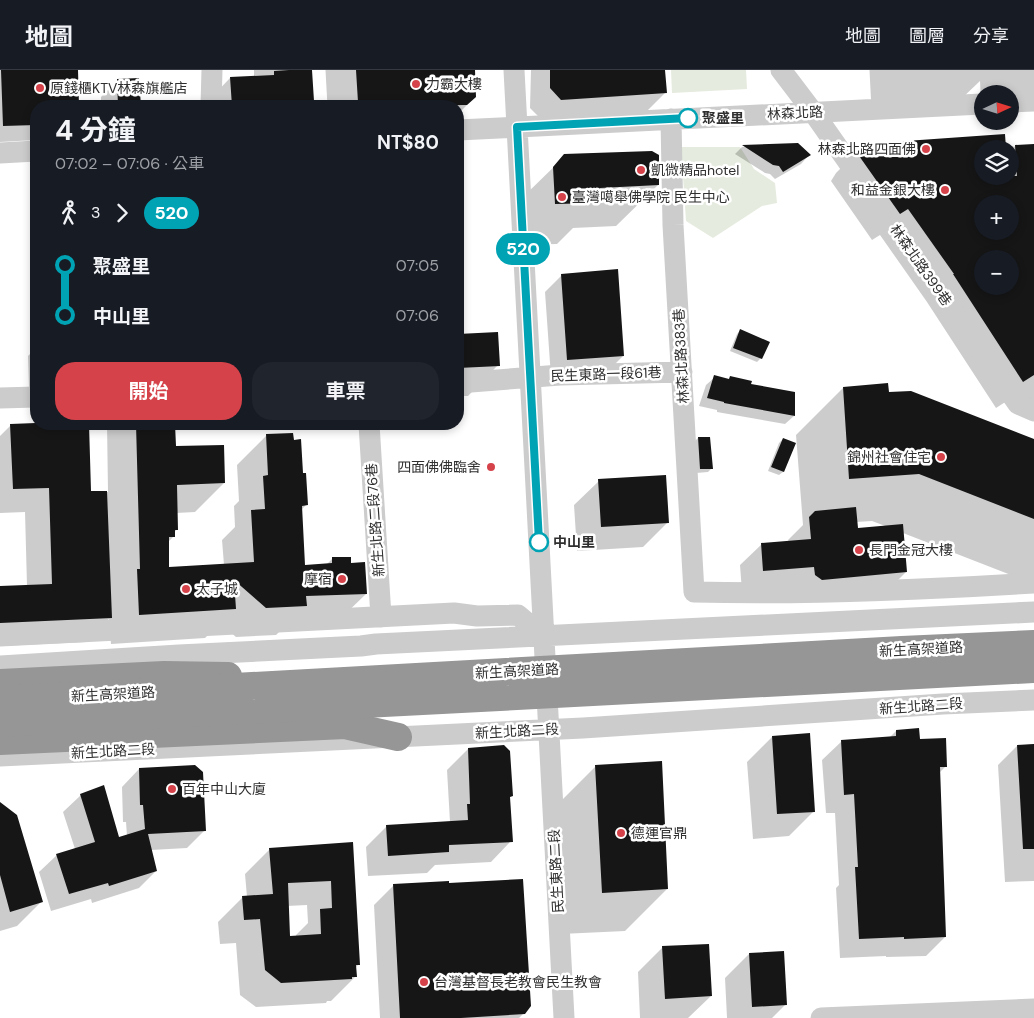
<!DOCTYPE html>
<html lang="zh-TW">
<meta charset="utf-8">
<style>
body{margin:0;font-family:"DM Sans","Noto Sans TC",sans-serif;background:#20242c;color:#f1f3f6;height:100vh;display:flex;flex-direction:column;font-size:19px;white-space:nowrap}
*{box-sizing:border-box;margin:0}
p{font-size:16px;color:#9ea1a6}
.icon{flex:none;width:28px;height:28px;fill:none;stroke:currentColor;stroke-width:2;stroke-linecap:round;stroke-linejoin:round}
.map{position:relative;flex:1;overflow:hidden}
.details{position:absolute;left:30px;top:30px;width:434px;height:330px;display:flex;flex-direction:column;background:#171b24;border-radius:20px;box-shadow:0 2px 8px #0003}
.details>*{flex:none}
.badge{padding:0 10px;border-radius:16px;font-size:18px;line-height:32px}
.needle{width:32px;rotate:86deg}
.tools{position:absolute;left:974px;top:15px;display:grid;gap:10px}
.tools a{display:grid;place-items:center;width:45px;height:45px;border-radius:50%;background:#171b24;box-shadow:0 2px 8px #0003;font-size:25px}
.map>.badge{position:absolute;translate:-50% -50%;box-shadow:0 0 0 2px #fff}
.legs{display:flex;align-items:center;gap:8px;height:55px;padding:0 25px;font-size:16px}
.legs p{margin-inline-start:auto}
.overview{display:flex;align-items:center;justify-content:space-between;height:85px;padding:0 25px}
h1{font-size:28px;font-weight:700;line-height:38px}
.button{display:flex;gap:10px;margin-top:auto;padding:10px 25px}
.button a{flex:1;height:58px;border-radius:20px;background:#d5424a;color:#fff;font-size:20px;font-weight:700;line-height:58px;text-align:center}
.button a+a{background:#20242c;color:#f1f3f6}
ul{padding:0 25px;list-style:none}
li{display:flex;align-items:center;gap:18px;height:50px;font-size:19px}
li i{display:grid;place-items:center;width:8px;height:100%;margin:0 6px;background:currentColor}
li i::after{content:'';width:12px;height:12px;margin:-6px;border:4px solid;border-radius:50%;background:#171b24}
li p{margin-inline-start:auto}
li:first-child i{background:linear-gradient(#0000 50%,currentColor 0)}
li:last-child i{background:linear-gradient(currentColor 50%,#0000 0)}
header{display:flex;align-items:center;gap:30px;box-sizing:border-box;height:70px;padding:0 25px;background:#171b24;border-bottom:1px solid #363941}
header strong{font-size:24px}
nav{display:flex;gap:28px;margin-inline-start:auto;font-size:18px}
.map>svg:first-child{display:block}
.green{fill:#e5ebde}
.shadow{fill:#0003;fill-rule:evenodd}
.building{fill:#161616;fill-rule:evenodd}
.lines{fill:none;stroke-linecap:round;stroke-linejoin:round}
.minor{stroke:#ccc;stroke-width:21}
.highway{stroke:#969696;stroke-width:28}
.highway-bridge{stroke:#969696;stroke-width:28}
.line-1-casing{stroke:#fff;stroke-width:11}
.line-1{stroke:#00a3b4;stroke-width:8}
.poi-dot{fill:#d5424a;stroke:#fff;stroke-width:2}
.stop-1-dot{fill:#fff;stroke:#00a3b4;stroke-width:2.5}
.labels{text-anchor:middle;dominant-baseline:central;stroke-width:5;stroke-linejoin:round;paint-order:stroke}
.poi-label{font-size:14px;fill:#2f2f2f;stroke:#fff;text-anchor:start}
.street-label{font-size:14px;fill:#2f2f2f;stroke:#fff}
.stop-label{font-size:14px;font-weight:bold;fill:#2f2f2f;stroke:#fff;text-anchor:start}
</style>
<header>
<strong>地圖</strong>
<nav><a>地圖</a><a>圖層</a><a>分享</a></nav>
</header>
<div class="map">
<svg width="1034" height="948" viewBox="0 0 1034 948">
<rect width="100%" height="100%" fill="#fff"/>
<path class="green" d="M 671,0 L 746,0 L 747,19 L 672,23 Z
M 681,77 L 740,77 L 754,99 L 775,113 L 777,133 L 762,136 L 713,168 L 686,151 Z"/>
<path class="shadow" d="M 0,0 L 77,0 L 78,36 L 36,36 L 36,70 L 0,72 Z
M 254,0 L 311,0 L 313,30 L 307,36 L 212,36 L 212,27 L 230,8 L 254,7 Z
M 338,0 L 473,0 L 475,27 L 458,44 L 458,36 L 340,36 Z
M 531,0 L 664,0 L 665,23 L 645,43 L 541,49 L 530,38 Z
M 877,0 L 1034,0 L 1034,35 L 1010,24 L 982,24 L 981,32 L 980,11 L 959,31 L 878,34 Z
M 138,9 L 139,36 L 101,36 L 101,27 L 118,10 Z
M 797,74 L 809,85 L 801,94 L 775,109 L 770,104 L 765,103 L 735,84 L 742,77 Z
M 864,75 L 1005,77 L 1034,76 L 1034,351 L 1013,327 L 996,338 L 927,232 L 880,165 L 872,170 L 831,111 L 836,103 ZM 982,79 L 1010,79 L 1010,106 L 982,106 ZM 982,134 L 1010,134 L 1010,161 L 982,161 ZM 982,189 L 1010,189 L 1010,216 L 982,216 Z
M 565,86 L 658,115 L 616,156 L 573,158 L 557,174 L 514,175 L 522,128 Z
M 562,205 L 623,286 L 606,303 L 551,307 L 545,222 Z
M 741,260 L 761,288 L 757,292 L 730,281 L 737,264 Z
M 497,263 L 498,295 L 468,326 L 458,326 L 458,266 Z
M 36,278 L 36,314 L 29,318 L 28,286 Z
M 715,307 L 749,315 L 794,346 L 785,354 L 717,342 L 717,340 L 699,336 L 706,315 Z
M 843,318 L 888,324 L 1034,370 L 1034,514 L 903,463 L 906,502 L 885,523 L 742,522 L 740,495 L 762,474 L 789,472 L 788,470 L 803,455 L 796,365 ZM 872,451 L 888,457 L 857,460 L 856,452 Z
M 50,354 L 87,354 L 90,422 L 108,422 L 107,354 L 174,354 L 174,377 L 224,413 L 195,442 L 176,443 L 177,459 L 174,463 L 174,466 L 168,472 L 168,498 L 224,495 L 222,470 L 235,457 L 234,436 L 239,431 L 237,395 L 266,366 L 302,405 L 306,435 L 301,440 L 303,496 L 326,495 L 333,488 L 350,494 L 366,524 L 336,553 L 286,555 L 276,565 L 236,567 L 220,553 L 205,568 L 111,574 L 109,549 L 87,572 L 0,576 L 0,517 L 27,516 L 25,442 L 0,443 L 0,366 L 11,355 Z
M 698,368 L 712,398 L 708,402 L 696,403 L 694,372 Z
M 783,369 L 794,374 L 783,402 L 779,405 L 768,401 L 779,373 Z
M 599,411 L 668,452 L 643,477 L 577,481 L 574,435 Z
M 896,661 L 919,670 L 946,696 L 939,703 L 945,867 L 926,886 L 886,887 L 886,886 L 840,888 L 836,818 L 839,815 L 835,743 L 826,743 L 822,690 L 842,671 L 889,668 Z
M 772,667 L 814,741 L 789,766 L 753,769 L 747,692 Z
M 1034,674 L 1034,811 L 1005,812 L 998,695 L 1017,676 Z
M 468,679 L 511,726 L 509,728 L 511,771 L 491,792 L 435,795 L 427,803 L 368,806 L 366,777 L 387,756 L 450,752 L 447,700 Z
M 596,696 L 667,819 L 625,861 L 561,864 L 554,738 Z
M 139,699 L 205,760 L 187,778 L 151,780 L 156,801 L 139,818 L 92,833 L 91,829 L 51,841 L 39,802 L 57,785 L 75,779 L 63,742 L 81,725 L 118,769 L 127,766 L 126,752 L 123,752 L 122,717 Z
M 0,734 L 42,831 L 17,856 L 0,861 Z
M 351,773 L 359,894 L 355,898 L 355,907 L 331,931 L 327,931 L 326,933 L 256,937 L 240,925 L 236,873 L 220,874 L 218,852 L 242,828 L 247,827 L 245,804 L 270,779 ZM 307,835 L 308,853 L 296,865 L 296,867 L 289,867 L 287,836 Z
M 394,815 L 524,943 L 519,948 L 380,948 L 374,835 Z
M 663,877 L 711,926 L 688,948 L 640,948 L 638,902 Z
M 749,884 L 786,934 L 772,948 L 727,948 L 725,908 Z"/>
<path class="building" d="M 1,0 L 78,0 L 79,36 L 36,36 L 36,55 L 3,56 Z
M 289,0 L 312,0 L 314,31 L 308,36 L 232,36 L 230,7 L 274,5 L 274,1 Z
M 356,0 L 475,0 L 476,27 L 467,35 L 362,36 L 358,32 Z
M 550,0 L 665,0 L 667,23 L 561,30 L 550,18 Z
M 139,8 L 141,36 L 118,36 L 117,9 Z
M 1005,64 L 1006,79 L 982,79 L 982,106 L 1017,106 L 1015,75 L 1034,74 L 1034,305 L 1023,312 L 953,204 L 954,204 L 908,139 L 900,144 L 857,83 L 863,74 ZM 982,134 L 1010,134 L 1010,161 L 982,161 ZM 982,189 L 1010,189 L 1010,216 L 982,216 Z
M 798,73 L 811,85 L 783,102 L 779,96 L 773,95 L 742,75 Z
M 652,81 L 659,85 L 659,115 L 600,118 L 600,133 L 555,134 L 553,97 L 564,84 Z
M 618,199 L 624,286 L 567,290 L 561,204 Z
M 740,259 L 770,272 L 762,289 L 733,278 Z
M 498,262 L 500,296 L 458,298 L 458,264 Z
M 714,305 L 729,309 L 730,306 L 752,311 L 751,314 L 795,322 L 795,346 L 724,333 L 724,332 L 707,328 Z
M 888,313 L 889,322 L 911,321 L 1034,369 L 1034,449 L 919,404 L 849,409 L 843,317 Z
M 36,353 L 89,354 L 91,421 L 107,421 L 112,548 L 0,553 L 0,516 L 52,514 L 49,418 L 13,419 L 10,354 Z
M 136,354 L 175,354 L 176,376 L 224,375 L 225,413 L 177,415 L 178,460 L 175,460 L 175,467 L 169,467 L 169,497 L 254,492 L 251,440 L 265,439 L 263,406 L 268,405 L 266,364 L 293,363 L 294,370 L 301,369 L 303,403 L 306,403 L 308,435 L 302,436 L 305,495 L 332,493 L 332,487 L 351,487 L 351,493 L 365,492 L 367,524 L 306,526 L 307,536 L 266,538 L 234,510 L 236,539 L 139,545 L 137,499 L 140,499 Z
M 698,367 L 710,367 L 713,399 L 700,399 Z
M 783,368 L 796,373 L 784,402 L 771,397 Z
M 666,405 L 669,453 L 601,457 L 598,409 Z
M 856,437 L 858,458 L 903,454 L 907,502 L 822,510 L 815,505 L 814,497 L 763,501 L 761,473 L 811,469 L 809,447 L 815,441 Z
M 919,658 L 920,669 L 946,668 L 947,697 L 940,697 L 946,867 L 904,869 L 904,867 L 859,869 L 855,797 L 858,797 L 854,724 L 844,725 L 841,670 L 896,666 L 896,660 Z
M 810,663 L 815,742 L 777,744 L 772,666 Z
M 1034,674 L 1034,779 L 1023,779 L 1017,675 Z
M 504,675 L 510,681 L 513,726 L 510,727 L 513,772 L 449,775 L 449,782 L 388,786 L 386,755 L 468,750 L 467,734 L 470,734 L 468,678 Z
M 662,691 L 668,819 L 602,823 L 595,695 Z
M 195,695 L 203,702 L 206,761 L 148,764 L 157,801 L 109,816 L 108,813 L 69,824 L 56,784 L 95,772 L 80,724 L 104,715 L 119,767 L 145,759 L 143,735 L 140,735 L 139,698 Z
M 0,732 L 17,745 L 43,832 L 10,842 L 0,805 Z
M 353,772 L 360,895 L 356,895 L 357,907 L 352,907 L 352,909 L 281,913 L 265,900 L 260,849 L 244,850 L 242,826 L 273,824 L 269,778 ZM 331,811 L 332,838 L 320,839 L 321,864 L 290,866 L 288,813 Z
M 523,809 L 531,936 L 525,944 L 461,948 L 400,948 L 393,814 L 449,811 L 449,813 Z
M 709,874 L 712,926 L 665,929 L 662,876 Z
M 784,881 L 787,935 L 752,937 L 749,883 Z"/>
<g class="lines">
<path class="minor" d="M 336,0 L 338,36
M 514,0 L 564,948
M 781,0 L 813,42 L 1018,334 L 1034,341
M 880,0 L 882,39
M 1010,32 L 1034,31
M 211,36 L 212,0
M 671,49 L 673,155 L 694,522 C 808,525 921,520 1034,513
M 458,60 L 982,34
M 0,83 L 36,81
M 458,313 L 560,305 L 682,302
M 0,328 L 36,327
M 369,354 L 381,547
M 0,566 L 454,543 L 477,546 L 518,545 L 544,567
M 0,596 L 179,585 L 361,576 L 376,574 L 1034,542
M 0,686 L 583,658 L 943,634 L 1034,630
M 821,948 L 1034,939"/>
<path class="highway" d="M 0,613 L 164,605 L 228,606
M 0,671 L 345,655 L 398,667"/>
<path class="highway-bridge" d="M 0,630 L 902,580 L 1034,574
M 0,653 L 1034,599"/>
</g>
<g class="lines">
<g class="line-1-casing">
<path id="line-1" d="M 539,472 L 517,57 L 688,48"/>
</g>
<use href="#line-1" class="line-1"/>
</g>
<g class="poi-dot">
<circle cx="416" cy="14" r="5"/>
<circle cx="40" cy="18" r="5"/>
<circle cx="926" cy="79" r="5"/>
<circle cx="641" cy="100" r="5"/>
<circle cx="945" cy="120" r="5"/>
<circle cx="562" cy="127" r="5"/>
<circle cx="941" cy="387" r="5"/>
<circle cx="491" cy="397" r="5"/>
<circle cx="859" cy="480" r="5"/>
<circle cx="342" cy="509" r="5"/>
<circle cx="186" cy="519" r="5"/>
<circle cx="172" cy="719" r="5"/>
<circle cx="621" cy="763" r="5"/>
<circle cx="424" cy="912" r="5"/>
</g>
<g class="stop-1-dot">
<circle cx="688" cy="48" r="9"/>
<circle cx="539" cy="472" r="9"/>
</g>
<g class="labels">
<g class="poi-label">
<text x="426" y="14">力霸大樓</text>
<text x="50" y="18">原錢櫃KTV林森旗艦店</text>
<text x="916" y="79" text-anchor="end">林森北路四面佛</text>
<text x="651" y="100">凱微精品hotel</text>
<text x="935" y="120" text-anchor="end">和益金銀大樓</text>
<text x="572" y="127">臺灣噶舉佛學院 民生中心</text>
<text x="931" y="387" text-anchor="end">錦州社會住宅</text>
<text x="481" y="397" text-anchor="end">四面佛佛臨舍</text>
<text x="869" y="480">長門金冠大樓</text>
<text x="332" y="509" text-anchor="end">摩宿</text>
<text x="196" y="519">太子城</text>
<text x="182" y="719">百年中山大廈</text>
<text x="631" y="763">德運官鼎</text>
<text x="434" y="912">台灣基督長老教會民生教會</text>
</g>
<g class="street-label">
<text transform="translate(795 43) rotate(-3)">林森北路</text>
<text transform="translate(921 195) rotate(55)">林森北路399巷</text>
<text transform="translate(681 286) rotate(-93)">林森北路383巷</text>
<text transform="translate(606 304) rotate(-2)">民生東路一段61巷</text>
<text transform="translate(375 450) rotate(-94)">新生北路二段76巷</text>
<text transform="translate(921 579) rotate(-3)">新生高架道路</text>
<text transform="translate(517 601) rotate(-3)">新生高架道路</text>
<text transform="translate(113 624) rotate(-3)">新生高架道路</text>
<text transform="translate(921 636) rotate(-4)">新生北路二段</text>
<text transform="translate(517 661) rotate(-3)">新生北路二段</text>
<text transform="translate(113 681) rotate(-3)">新生北路二段</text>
<text transform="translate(556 801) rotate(-93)">民生東路二段</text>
</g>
<g class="stop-label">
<text x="702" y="48">聚盛里</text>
<text x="553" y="472">中山里</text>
</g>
</g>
</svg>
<div class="tools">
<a><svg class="needle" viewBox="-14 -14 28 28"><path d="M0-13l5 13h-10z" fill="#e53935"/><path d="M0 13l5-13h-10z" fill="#9ea1a6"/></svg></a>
<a><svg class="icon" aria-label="layers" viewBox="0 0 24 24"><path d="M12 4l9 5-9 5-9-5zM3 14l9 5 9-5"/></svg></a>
<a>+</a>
<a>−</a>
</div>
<b class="badge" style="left:523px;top:179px;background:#00a3b4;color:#fff">520</b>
<section class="details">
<div class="overview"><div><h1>4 分鐘</h1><p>07:02 – 07:06 · 公車</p></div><b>NT$80</b></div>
<div class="legs"><svg class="icon" aria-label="walk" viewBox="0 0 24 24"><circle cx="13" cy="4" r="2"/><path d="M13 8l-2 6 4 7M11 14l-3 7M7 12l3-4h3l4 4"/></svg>3<svg class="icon" aria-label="forward" viewBox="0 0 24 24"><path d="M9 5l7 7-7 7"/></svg><b class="badge" style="background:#00a3b4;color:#fff">520</b></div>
<ul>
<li><i style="color:#00a3b4"></i><b>聚盛里</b><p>07:05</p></li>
<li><i style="color:#00a3b4"></i><b>中山里</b><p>07:06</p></li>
</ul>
<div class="button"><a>開始</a><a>車票</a></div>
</section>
</div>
